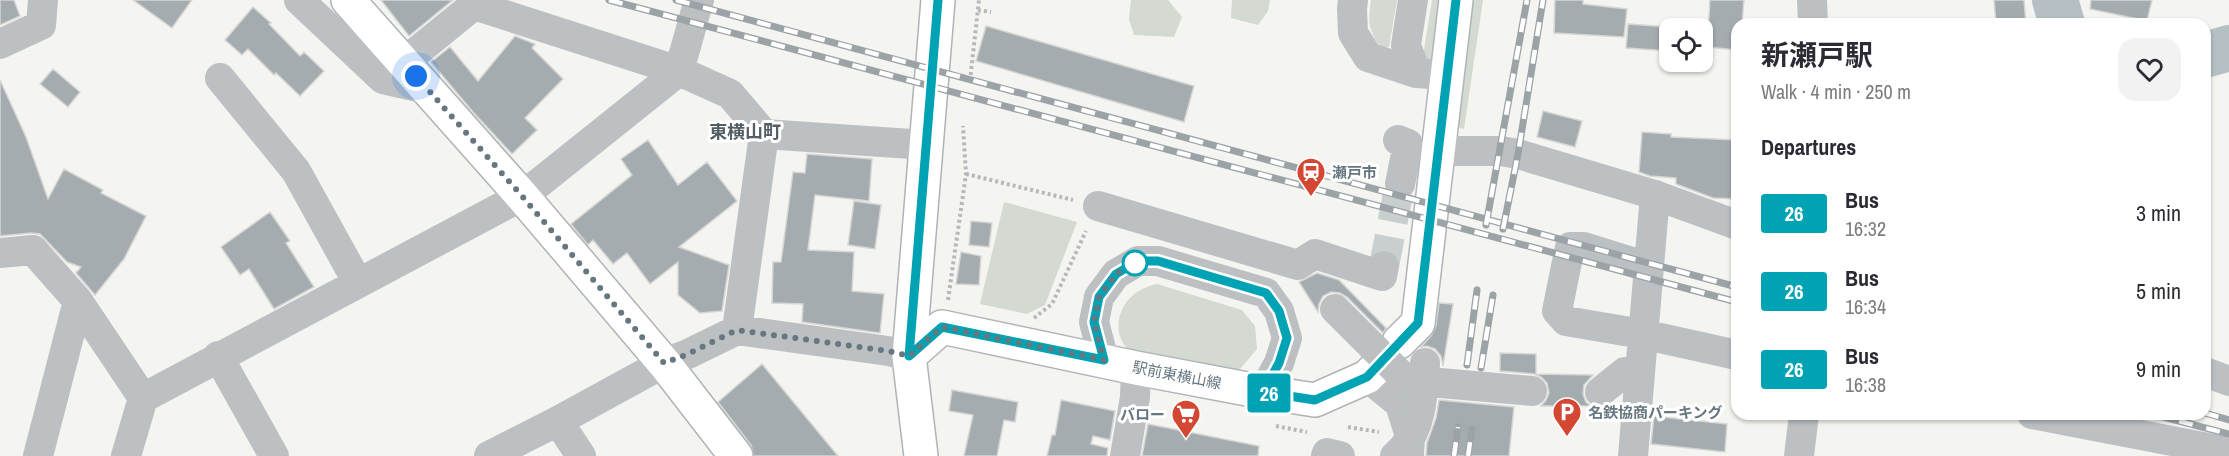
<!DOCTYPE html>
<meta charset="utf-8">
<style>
body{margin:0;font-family:"Archivo Narrow","Noto Sans JP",sans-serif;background:#f2f2f3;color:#2b2b33;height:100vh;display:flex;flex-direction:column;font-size:22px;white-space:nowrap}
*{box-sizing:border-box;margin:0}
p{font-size:20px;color:#7c7c81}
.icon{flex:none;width:33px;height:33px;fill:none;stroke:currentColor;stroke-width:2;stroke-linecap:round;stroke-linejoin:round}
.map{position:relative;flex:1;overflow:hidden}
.side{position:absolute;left:1731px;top:18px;width:480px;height:402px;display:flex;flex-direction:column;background:#fff;border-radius:18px;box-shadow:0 2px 4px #0004}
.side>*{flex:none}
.badge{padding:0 12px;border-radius:4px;font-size:21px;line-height:39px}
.tools{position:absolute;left:1659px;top:18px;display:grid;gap:12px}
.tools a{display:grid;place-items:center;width:54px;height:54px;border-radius:12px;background:#fff;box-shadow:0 2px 4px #0004;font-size:30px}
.you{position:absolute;width:30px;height:30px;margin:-15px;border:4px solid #fff;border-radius:50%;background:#1a73e8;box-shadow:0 0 0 9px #1a73e833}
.map>.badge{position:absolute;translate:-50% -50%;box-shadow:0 0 0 3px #fff}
h2{padding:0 30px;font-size:22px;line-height:54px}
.round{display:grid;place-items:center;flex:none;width:63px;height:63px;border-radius:18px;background:#f2f2f3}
.head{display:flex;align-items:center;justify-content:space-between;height:102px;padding:0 30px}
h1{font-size:28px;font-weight:700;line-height:45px}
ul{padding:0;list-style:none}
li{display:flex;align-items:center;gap:18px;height:78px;padding:0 30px}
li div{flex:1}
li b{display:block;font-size:22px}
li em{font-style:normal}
li .badge{min-width:66px;font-weight:700;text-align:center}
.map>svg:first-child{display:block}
.green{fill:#d4d9d1}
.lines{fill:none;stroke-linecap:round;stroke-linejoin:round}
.river{stroke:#b4c0c3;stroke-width:46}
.building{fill:#a4acb0;stroke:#d6d6d4;stroke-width:1.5}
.street-tunnel{stroke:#c9cecf;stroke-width:30;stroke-dasharray:30 15;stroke-linecap:butt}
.secondary-casing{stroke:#aeb4b8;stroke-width:36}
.path{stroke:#b6b9bb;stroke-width:4;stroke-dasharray:3 3;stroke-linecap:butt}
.street{stroke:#bcc0c3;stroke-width:30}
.secondary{stroke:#fff;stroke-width:33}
.rail-casing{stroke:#9ca3a7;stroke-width:7}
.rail{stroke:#fff;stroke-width:4.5;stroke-dasharray:14;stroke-linecap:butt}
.street-bridge{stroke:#bcc0c3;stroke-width:30}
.line-casing{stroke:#fff;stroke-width:14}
.line{stroke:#00a3b4;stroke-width:9}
.walk{stroke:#667780;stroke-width:6;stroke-dasharray:0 10.8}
.stop-dot{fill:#fff;stroke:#00a3b4;stroke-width:3}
.labels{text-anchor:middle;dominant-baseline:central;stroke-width:6;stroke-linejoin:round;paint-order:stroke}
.poi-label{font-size:15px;font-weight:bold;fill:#667780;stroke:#fff;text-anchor:start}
.street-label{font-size:15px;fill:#667780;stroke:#fff}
.quarter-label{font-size:18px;font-weight:bold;fill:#535f65;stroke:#fff}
</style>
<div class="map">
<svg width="2229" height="456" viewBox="0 0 2229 456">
<rect width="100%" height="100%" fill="#f4f4f1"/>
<path class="green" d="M 1131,0 L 1168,0 L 1182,17 L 1174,37 L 1134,35 L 1129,19 Z
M 1232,0 L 1270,0 L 1268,11 L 1258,25 L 1231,18 Z
M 1371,0 L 1397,0 L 1389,47 L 1380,48 C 1368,27 1368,24 1371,0 Z
M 1432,0 L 1447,0 L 1435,61 L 1422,62 Z
M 1469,0 L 1483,0 L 1464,129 L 1452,125 Z
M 1004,202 L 1077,222 L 1045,305 L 1027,314 L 980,304 Z
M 1157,284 L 1242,310 L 1255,326 L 1257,349 L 1241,368 L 1230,373 L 1132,352 C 1113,340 1115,311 1132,296 C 1140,289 1148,286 1157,284 Z"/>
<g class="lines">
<path class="river" d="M 2055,0 L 2062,24
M 2205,55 L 2229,48"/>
</g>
<path class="building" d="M 0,0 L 14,0 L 20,16 L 0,25 Z
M 133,0 L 192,0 L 172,28 Z
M 381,0 L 453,0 L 409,36 Z
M 1555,0 L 1583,0 L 1583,4 L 1627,9 L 1624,37 L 1554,33 Z
M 1710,0 L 1744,0 L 1742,24 L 1737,24 L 1737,50 L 1707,47 Z
M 1994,0 L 2024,0 L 2026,24 L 1996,24 Z
M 2091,0 L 2152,0 L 2147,21 L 2090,9 Z
M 253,7 L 271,23 L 269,24 L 300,56 L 304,52 L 324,71 L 300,96 L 276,73 L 274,75 L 248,49 L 242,55 L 225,40 Z
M 1628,24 L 1670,27 L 1670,51 L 1626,48 Z
M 986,26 L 1194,86 L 1184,122 L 976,61 Z
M 515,36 L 535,44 L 532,48 L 563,79 L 525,118 L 537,130 L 512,154 L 473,112 L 431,62 L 450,47 L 478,81 Z
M 53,69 L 80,92 L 68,107 L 40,84 Z
M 0,80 L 26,137 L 48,199 L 64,169 L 103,190 L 101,193 L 146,216 L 124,259 L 95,295 L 76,273 L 81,267 L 67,262 L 40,234 L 31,233 L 0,236 Z
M 1543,111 L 1582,121 L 1575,147 L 1537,137 Z
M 1642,132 L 1671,134 L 1671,137 L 1737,140 L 1737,199 L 1713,198 L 1676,184 L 1676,178 L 1650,176 L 1639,172 Z
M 648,140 L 678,185 L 707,162 L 737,201 L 679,247 L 729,265 L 722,311 L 700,313 L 678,295 L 678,262 L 650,284 L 627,253 L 613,264 L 593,240 L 588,245 L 571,224 L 632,175 L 621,159 Z
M 807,154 L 872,159 L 869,201 L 815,195 L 808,250 L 854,252 L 852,291 L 884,294 L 880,333 L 802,322 L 803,304 L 772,303 L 773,262 L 781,262 L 793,172 L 805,173 Z
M 854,201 L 881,205 L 875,249 L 848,245 Z
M 270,212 L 290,241 L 286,243 L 314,287 L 274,309 L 249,269 L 240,275 L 221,247 Z
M 971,221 L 992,223 L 989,247 L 969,245 Z
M 961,252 L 981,256 L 979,285 L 956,284 Z
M 1317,273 L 1339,280 L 1386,328 L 1383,333 L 1347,297 L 1340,293 L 1331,292 L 1323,296 L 1319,304 L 1318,312 L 1299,282 Z
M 1439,303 L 1453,304 L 1443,366 L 1441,356 L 1435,349 L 1427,346 L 1421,347 L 1431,336 L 1436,326 Z
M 1500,353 L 1536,354 L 1536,374 L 1593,375 L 1584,385 L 1583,394 L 1586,402 L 1591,406 L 1541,406 L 1546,400 L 1549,393 L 1547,383 L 1541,377 L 1534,374 L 1500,371 Z
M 762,364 L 838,456 L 754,456 L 751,445 L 718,402 Z
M 952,390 L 1018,402 L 1015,422 L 1004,420 L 997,456 L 964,456 L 973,415 L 949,411 Z
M 1061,400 L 1115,411 L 1110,440 L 1093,436 L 1091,444 L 1108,448 L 1107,456 L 1047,456 L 1052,435 L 1055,435 Z
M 1439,400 L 1514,407 L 1509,456 L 1426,456 L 1427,443 L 1436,418 Z
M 1654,416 L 1727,424 L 1725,452 L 1651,444 Z
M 1148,424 L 1259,446 L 1258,456 L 1142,456 Z"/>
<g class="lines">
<path class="street-tunnel" d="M 1384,266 L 1400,184"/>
<g class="secondary-casing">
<path id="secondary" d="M 348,0 L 522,196 L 664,363 L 736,456
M 1399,342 L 1418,323 L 1456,0
M 909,356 L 942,327 L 1136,368 L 1263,392 L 1315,400 L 1367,377 L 1377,367
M 921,456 L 909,356 L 938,0"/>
</g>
<path class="path" d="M 978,10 L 991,12
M 970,81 L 979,0
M 966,174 L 1073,200
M 948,300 L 966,174 L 963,126
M 1034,318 L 1052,304 L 1086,231
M 1276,426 L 1307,432
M 1348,427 L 1379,432"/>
<path class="street" d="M 299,0 L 383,79 L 427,89
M 1353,0 L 1352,9 L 1353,33 L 1368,57 L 1416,73 L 1447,75
M 1413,0 L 1406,45 L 1416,73
M 1812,0 L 1813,24
M 0,44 L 41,25 L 43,0
M 404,62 L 474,5 L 679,71 L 730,94 L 764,134 L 737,330
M 220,78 L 296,171 L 358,283
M 764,134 L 926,145
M 1398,140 L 1408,144 L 1400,184
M 1438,151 L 1501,151 L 1518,154 L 1655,195 L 1737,225
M 1098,206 L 1298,265 L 1315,254 L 1382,276 L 1384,266
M 0,253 L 33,250 L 78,301 L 143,398
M 1648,267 L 1584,247 L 1570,247 L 1557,311 L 1566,321 L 1642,334 L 1737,355
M 218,356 L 274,456
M 1104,360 L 1094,322 L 1099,297 L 1116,274 L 1138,261 L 1158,261 L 1266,293 L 1279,311 L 1287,338 L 1279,363 L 1263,392
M 2205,372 L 2229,381
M 1367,377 L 1400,404 L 1410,436 L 1409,453
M 1600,392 L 1625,372 L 1639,373
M 2032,414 L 2229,452
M 558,421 L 581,456
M 38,456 L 78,301
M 126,456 L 143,398 L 522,196 L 539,183 L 679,71 L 699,0
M 489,456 L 558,421 L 664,363 L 688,354 L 737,330 L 888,351 L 909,356
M 1125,456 L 1135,397 L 1136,368
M 1326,456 L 1327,453 L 1340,456
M 1633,456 L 1655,195
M 1799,456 L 1804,414"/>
<use href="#secondary" class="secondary"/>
<g class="rail-casing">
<path id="rail" d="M 609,0 L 1737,302
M 676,0 L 1737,287
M 1486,225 L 1527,0
M 1503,229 L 1518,154 L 1543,0
M 1467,365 L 1477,290
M 1481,368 L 1493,295
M 2205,413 L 2229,420
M 2152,414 L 2229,434
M 1454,456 L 1458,427
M 1468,456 L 1472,429"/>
</g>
<use href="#rail" class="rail"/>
<path class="street-bridge" d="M 1335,309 L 1406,380 L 1532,391
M 1395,456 C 1422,435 1423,394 1425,363"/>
</g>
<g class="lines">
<g class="line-casing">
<path id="line" d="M 938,0 L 909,356 L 942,327 L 1104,360 L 1094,322 L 1099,297 L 1116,274 L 1138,261 L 1158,261 L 1266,293 L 1279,311 L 1287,338 L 1279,363 L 1263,392 L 1315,400 L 1367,377 L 1418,323 L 1456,0"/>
</g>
<use href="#line" class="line"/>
<path class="walk" d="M 416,76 L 522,196 L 664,363 L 688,354 L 737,330 L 888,351 L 909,356 L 942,327 L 1104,360 L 1094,322 L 1099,297 L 1116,274 L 1138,261 L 1135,263"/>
</g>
<defs>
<g id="station-pin" transform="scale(1.5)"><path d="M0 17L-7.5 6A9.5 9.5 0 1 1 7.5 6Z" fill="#d44732" stroke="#fff"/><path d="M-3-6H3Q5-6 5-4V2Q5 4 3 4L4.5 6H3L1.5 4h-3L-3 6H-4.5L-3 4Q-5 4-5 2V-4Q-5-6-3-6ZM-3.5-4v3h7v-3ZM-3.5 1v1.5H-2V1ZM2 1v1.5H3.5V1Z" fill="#fff"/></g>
<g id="parking-pin" transform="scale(1.5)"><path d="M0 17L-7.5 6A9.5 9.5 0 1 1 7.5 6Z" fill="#d44732" stroke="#fff"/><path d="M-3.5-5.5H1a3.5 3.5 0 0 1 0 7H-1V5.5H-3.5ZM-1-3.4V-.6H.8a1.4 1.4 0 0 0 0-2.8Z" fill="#fff"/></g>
<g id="supermarket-pin" transform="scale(1.5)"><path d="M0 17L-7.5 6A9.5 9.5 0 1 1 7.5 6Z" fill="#d44732" stroke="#fff"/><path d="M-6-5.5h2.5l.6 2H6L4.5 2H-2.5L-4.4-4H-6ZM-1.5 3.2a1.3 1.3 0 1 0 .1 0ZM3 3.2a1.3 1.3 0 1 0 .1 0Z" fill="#fff"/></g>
</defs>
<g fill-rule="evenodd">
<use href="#station-pin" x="1311" y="172"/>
<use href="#parking-pin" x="1567" y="412"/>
<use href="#supermarket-pin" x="1186" y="414"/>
</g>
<circle class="stop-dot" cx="1135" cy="263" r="12"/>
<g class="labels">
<g class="poi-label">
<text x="1332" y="172">瀬戸市</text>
<text x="1588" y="412">名鉄協商パーキング</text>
<text x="1165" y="414" text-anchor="end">バロー</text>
</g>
<g class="street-label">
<text transform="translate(1177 375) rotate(11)">駅前東横山線</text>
</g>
<g class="quarter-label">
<text x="745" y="131">東横山町</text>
</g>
</g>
</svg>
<div class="tools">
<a><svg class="icon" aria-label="locate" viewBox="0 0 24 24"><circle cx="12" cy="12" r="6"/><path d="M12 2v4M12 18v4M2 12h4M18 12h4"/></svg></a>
</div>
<div class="you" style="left:416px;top:76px"></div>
<b class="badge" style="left:1269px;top:393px;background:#00a3b4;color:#fff">26</b>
<section class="side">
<div class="head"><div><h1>新瀬戸駅</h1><p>Walk · 4 min · 250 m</p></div><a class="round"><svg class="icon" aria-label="heart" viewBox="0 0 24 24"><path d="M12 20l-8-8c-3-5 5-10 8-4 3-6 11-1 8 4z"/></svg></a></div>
<h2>Departures</h2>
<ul>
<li><span class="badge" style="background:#00a3b4;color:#fff">26</span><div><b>Bus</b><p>16:32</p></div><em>3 min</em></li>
<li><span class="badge" style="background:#00a3b4;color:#fff">26</span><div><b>Bus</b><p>16:34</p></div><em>5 min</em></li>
<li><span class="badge" style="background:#00a3b4;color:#fff">26</span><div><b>Bus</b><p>16:38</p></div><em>9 min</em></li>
</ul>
</section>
</div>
